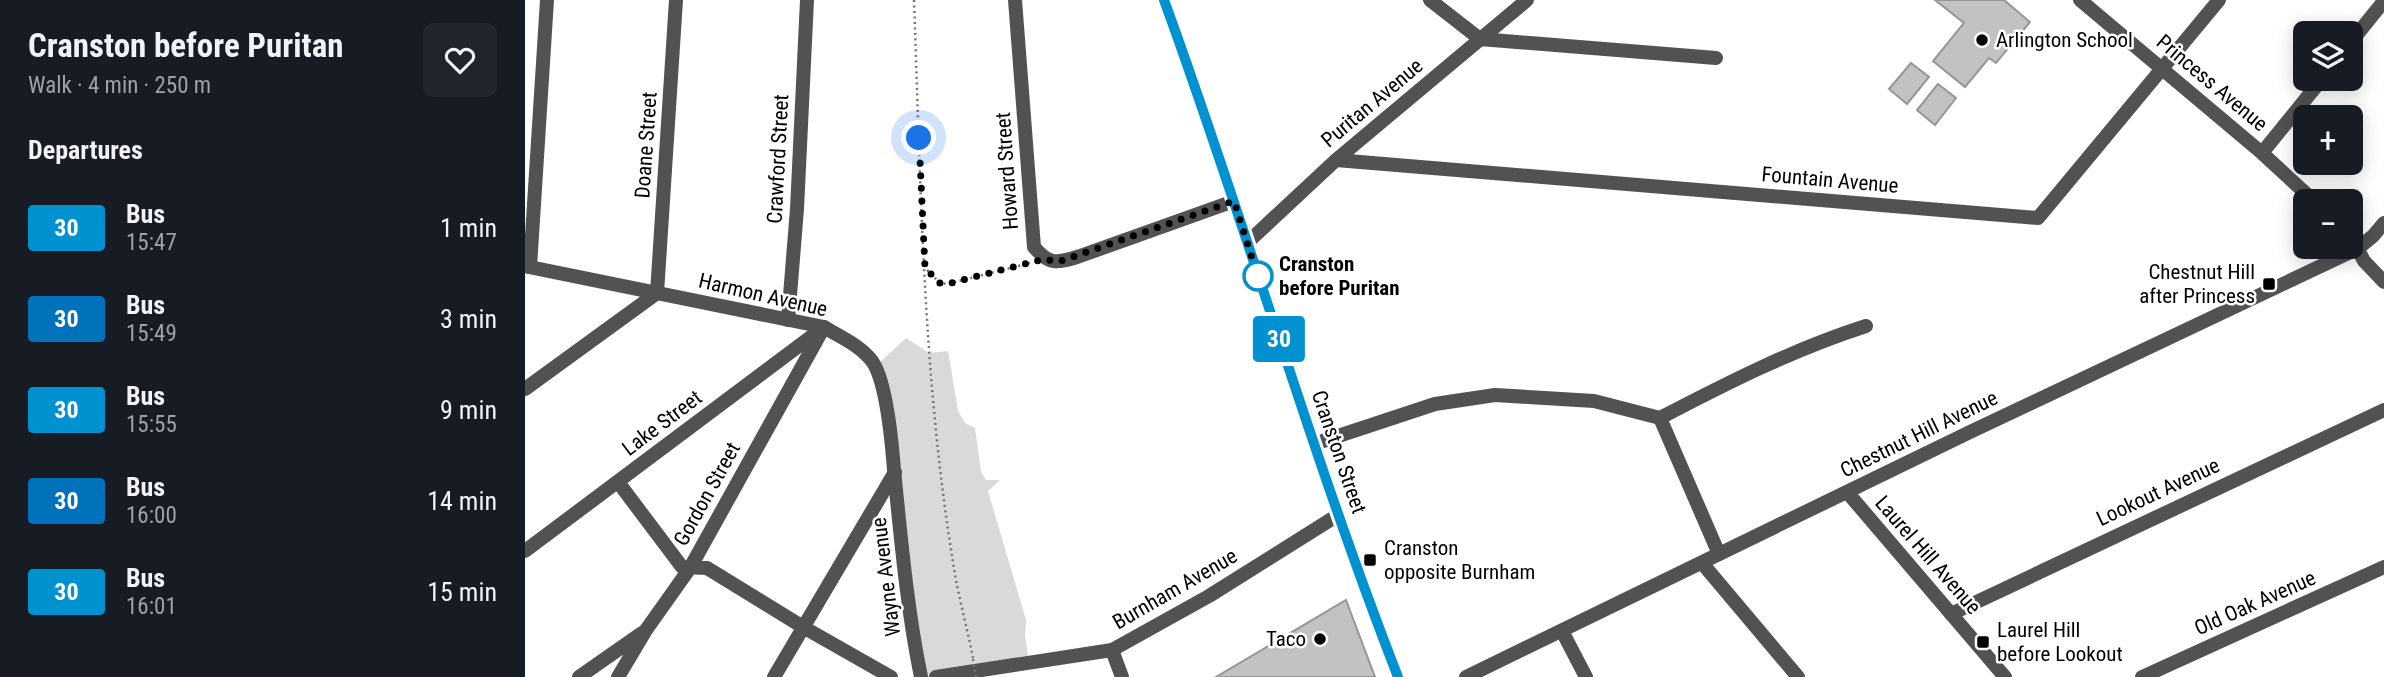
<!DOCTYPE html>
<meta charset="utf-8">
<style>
body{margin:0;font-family:"Roboto Condensed",sans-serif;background:#20242c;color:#f1f3f6;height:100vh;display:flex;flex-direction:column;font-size:26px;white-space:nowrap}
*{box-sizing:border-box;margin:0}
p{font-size:23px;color:#9ea1a6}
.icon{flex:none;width:38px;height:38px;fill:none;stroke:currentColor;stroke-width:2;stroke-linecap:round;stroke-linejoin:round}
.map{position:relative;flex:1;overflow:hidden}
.sheet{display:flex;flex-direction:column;background:#171b24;width:525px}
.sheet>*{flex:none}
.badge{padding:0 14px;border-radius:5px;font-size:24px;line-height:46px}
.buttons{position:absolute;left:1768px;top:21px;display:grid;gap:14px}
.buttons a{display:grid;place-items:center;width:70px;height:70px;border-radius:10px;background:#171b24;box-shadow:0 4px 18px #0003;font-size:35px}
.you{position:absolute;width:35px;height:35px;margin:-18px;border:5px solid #fff;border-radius:50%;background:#1a73e8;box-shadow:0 0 0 10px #1a73e833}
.map>.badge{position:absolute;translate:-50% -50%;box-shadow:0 0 0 4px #fff}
h2{padding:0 28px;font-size:26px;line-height:63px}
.round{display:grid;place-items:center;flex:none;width:74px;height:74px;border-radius:10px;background:#20242c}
.head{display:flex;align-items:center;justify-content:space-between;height:119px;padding:0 28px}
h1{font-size:33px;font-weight:700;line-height:52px}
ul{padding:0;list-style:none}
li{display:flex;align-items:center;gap:21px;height:91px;padding:0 28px}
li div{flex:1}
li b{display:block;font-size:26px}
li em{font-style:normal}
li .badge{min-width:77px;font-weight:700;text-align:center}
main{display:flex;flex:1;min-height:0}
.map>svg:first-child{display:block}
.green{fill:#d9d9d9}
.building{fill:#c2c2c2;stroke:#969696;stroke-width:2}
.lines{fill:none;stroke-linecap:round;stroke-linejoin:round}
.path{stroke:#747474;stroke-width:2.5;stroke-dasharray:2 3.5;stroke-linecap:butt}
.minor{stroke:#525252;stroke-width:14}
.tertiary{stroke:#525252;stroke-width:14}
.secondary{stroke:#1f1f1f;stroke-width:14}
.path-bridge{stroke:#747474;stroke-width:2.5;stroke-dasharray:2 3.5;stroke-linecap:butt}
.line-casing{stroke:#fff;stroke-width:16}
.line{stroke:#0092d0;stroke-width:10}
.walk{stroke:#000;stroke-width:7;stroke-dasharray:0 12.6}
.poi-dot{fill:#000;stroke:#fff;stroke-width:2.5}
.stop-dot{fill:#fff;stroke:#0092d0;stroke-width:3.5}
.labels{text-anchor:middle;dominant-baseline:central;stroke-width:5;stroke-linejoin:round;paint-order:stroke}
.poi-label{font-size:21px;fill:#000;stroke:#fff;text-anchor:start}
.street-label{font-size:21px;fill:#000;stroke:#fff}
.stop-label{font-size:21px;font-weight:bold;fill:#000;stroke:#fff;text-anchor:start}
</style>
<main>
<section class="sheet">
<div class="head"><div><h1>Cranston before Puritan</h1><p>Walk · 4 min · 250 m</p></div><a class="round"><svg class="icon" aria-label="heart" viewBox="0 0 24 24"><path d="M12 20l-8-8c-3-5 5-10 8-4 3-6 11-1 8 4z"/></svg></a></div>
<h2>Departures</h2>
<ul>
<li><span class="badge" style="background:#0092d0;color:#fff">30</span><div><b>Bus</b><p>15:47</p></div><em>1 min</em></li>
<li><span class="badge" style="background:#0072bc;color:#fff">30</span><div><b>Bus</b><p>15:49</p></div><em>3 min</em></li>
<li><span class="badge" style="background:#0092d0;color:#fff">30</span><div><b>Bus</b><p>15:55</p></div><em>9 min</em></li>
<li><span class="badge" style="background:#0072bc;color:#fff">30</span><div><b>Bus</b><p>16:00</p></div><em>14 min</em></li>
<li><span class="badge" style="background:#0092d0;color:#fff">30</span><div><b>Bus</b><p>16:01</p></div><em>15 min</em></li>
</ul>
</section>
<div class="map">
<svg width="1859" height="677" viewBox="0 0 1859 677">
<rect width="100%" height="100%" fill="#fff"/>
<path class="green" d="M 381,338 L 404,353 L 423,351 L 433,411 L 440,423 L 450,428 L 456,472 L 461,480 L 475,480 L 463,491 L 501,620 L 500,636 L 504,662 L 419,677 L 397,677 L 351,366 Z"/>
<path class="building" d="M 1410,0 L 1479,0 L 1505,22 L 1471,63 L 1464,58 L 1440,87 L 1408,61 L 1439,23 Z
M 1386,63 L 1404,77 L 1382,104 L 1364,89 Z
M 1413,84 L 1431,98 L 1410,125 L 1392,110 Z
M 821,600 L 850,677 L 691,677 Z"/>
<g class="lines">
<path class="path" d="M 389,0 C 396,193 398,389 431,580 C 436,606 443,632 448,658
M 402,270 L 415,283 L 422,284 L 505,263"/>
<path class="minor" d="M 490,0 L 509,247 C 525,266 532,263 555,256 L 709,201
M 905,0 L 955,39 L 1191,58
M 1555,0 L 1737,153 L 1789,201
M 1825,43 L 1859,1
M 1737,153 L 1797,79
M 811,160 L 1513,218 L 1694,0
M 1825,235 L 1839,261 L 1859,282
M 723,242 L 811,160 L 1002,0
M 5,267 L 22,0
M 263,320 L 272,209 L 282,0
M 0,389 L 132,293 L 151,0
M 1135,418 C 1202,383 1269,349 1341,326
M 1135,418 L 1194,554
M 789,444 L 910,404 L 970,395 L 1069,401 L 1135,418
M 93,482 L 157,567 L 182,568 L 278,627 L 366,677
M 0,551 L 295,330
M 1177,563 L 1273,677
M 1426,614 L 1859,410
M 1037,631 L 1061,677
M 587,650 L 597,677
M 54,677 L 117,633
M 93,677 L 121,630 L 165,568 L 299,327
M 249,677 L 370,472
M 1617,677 L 1859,567"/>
<path class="tertiary" d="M 0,266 L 299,327 C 315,337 335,345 347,361 C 362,382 367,444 369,470 C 376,539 382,609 396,677
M 1322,492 L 1480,677
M 411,677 L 587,650 L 684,596 L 813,515
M 941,677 L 1445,432 L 1832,249 L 1848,236 L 1859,223"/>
<path class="secondary" d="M 639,0 C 722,224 787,454 873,677"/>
<path class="path-bridge" d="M 448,659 L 451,677"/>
</g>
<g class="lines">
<g class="line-casing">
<path id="line" d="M 639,0 C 721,224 786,454 873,677"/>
</g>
<use href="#line" class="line"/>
<path class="walk" d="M 394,138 L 400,268 L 415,283 L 422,284 L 519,259 L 533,262 L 709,201 L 734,280 L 733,276"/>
</g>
<g class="poi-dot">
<circle cx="1457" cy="40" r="7"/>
<rect x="1737" y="277" width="14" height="14" rx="3.5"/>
<rect x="838" y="553" width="14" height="14" rx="3.5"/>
<circle cx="795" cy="639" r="7"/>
<rect x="1451" y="635" width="14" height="14" rx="3.5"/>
</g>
<circle class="stop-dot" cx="733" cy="276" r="14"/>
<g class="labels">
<g class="poi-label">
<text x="1471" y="40">Arlington School</text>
<text x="1730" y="272" text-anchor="end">Chestnut Hill<tspan x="1730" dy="24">after Princess</tspan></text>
<text x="859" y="548">Cranston<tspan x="859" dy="24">opposite Burnham</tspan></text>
<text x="1472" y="630">Laurel Hill<tspan x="1472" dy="24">before Lookout</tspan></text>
<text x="781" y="639" text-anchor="end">Taco</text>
</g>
<g class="street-label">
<text transform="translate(1687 83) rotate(40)">Princess Avenue</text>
<text transform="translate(847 103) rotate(-40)">Puritan Avenue</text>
<text transform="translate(121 145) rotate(-86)">Doane Street</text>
<text transform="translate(253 159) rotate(-87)">Crawford Street</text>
<text transform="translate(482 171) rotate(-94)">Howard Street</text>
<text transform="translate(1305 180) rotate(5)">Fountain Avenue</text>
<text transform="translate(238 295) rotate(13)">Harmon Avenue</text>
<text transform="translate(137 423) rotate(-37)">Lake Street</text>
<text transform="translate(1394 434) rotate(-26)">Chestnut Hill Avenue</text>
<text transform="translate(814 452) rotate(71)">Cranston Street</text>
<text transform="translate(1633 492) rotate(-25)">Lookout Avenue</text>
<text transform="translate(182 494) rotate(-61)">Gordon Street</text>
<text transform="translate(1403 555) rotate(49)">Laurel Hill Avenue</text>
<text transform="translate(361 577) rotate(-97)">Wayne Avenue</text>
<text transform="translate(650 589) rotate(-30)">Burnham Avenue</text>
<text transform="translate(1730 603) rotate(-24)">Old Oak Avenue</text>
</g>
<g class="stop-label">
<text x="754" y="264">Cranston<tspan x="754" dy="24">before Puritan</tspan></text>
</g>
</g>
</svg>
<div class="buttons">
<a><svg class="icon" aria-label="layers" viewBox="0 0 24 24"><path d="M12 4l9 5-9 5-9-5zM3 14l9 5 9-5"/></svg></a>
<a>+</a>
<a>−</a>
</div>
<div class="you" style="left:394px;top:138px"></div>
<b class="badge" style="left:754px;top:339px;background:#0092d0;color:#fff">30</b>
</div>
</main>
